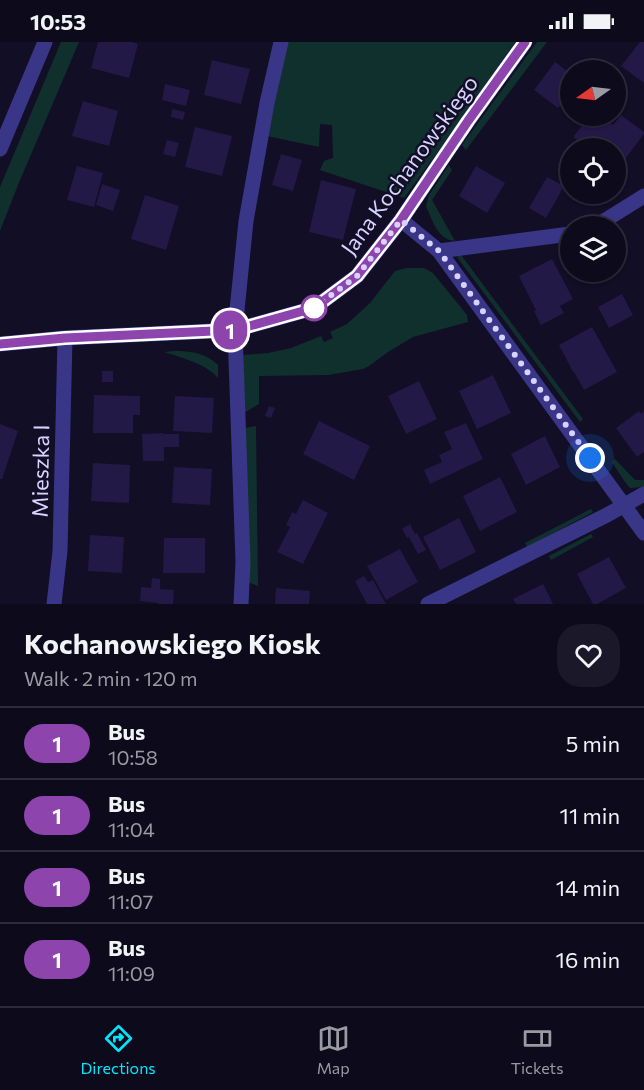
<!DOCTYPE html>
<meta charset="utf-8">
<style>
body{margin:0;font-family:Commissioner,sans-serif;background:#1b1829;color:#f1f3f6;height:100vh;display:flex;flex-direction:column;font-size:22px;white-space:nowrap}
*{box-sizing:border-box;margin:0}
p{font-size:20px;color:#9a9aa3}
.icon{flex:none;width:33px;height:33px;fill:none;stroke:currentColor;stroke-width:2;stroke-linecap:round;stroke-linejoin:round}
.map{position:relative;height:562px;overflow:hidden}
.drawer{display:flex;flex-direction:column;background:#0d0a1c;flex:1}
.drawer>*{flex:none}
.badge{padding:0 12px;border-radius:20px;font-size:21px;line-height:39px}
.needle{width:39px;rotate:256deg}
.controls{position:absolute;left:560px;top:18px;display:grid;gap:12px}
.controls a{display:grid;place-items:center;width:66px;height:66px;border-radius:50%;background:#0d0a1c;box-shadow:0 2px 4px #0004,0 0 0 2px #2d2b3b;font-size:30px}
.you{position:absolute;width:30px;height:30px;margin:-15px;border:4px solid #fff;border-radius:50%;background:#1a73e8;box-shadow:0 0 0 9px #1a73e833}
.map>.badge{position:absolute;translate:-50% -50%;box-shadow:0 0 0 3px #fff}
.round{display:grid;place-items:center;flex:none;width:63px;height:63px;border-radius:24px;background:#1b1829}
.overview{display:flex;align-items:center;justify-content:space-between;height:102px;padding:0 24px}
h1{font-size:28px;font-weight:700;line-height:45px}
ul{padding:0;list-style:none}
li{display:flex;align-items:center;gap:18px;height:72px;padding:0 24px;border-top:2px solid #2d2b3b}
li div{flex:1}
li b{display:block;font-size:22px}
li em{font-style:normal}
li .badge{min-width:66px;font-weight:700;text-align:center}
.status{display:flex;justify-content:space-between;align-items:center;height:42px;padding:0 30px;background:#0d0a1c;direction:ltr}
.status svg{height:16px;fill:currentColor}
.dock{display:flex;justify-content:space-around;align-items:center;height:84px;border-top:2px solid #2d2b3b;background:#0d0a1c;font-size:16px;color:#9a9aa3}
.dock a{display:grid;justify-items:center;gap:3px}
.dock .on{color:#00e6fd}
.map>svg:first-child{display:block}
.green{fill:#10302e}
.building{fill:#221947}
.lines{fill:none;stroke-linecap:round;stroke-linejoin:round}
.minor{stroke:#393687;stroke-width:15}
.line-casing{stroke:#fff;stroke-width:14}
.line{stroke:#8e44ad;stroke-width:9}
.walk{stroke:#d7d2ff;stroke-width:6;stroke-dasharray:0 10.8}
.stop-dot{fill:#fff;stroke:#8e44ad;stroke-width:3}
.labels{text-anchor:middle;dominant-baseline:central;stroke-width:5;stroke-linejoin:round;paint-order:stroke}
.street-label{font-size:22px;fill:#d7d2ff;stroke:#110e25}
</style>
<div class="status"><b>10:53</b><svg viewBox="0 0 49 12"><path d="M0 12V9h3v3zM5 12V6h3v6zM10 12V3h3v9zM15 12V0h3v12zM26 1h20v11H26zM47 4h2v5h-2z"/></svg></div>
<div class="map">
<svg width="644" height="562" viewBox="0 0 644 562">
<rect width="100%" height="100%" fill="#110e25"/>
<path class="green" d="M 61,0 L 79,0 L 18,143 L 0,189 L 0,145 Z
M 288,0 L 515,0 L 467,70 L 404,156 L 320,128 L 324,119 L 333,116 L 332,83 L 320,82 L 319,105 L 267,94 Z
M 537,0 L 547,0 L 466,108 L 462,103 Z
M 449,123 L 452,128 L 432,158 L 455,199 C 438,198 432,178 426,164 L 429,153 Z
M 461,213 L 583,377 L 580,380 L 457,215 Z
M 406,226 L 424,226 L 433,231 L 467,273 L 468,280 L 413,295 L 388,310 L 369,324 L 363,327 L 328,333 L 259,334 L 259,362 L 244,371 L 243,313 L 268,311 L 291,306 L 321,294 L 324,300 L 333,296 L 330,290 L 347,282 L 370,261 L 395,229 Z
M 174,309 C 191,309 206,311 218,323 L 218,336 C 205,321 182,316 164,310 Z
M 256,384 L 258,544 L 248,540 L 245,386 Z
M 615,417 L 635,438 L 644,438 L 644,445 L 630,446 L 625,440 L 612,420 Z
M 591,467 L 593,470 L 527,505 L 525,501 Z
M 591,492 L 593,495 L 551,518 L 549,514 Z"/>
<path class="building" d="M 98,0 L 132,0 L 138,2 L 129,36 L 91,26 Z
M 640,0 L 644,0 L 644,41 L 621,24 Z
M 212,18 L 250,27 L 241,62 L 204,53 Z
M 555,20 L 570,31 L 570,51 L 558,66 L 534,48 Z
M 165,42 L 190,48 L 186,64 L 162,58 Z
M 83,59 L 118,69 L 109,104 L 72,94 Z
M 172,67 L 185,70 L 183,78 L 171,75 Z
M 621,73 L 644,90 L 644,92 L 625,117 L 615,110 L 615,106 L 588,106 L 573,95 L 590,74 L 600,74 L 613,83 Z
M 195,85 L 232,94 L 222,134 L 185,125 Z
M 167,98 L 179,101 L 175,115 L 163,112 Z
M 281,112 L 302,118 L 293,149 L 272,143 Z
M 77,124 L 103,131 L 94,165 L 67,158 Z
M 476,124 L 505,141 L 487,171 L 459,154 Z
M 547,135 L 564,144 L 546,176 L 529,166 Z
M 321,138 L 356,147 L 343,198 L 309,190 Z
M 102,142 L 120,148 L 113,169 L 96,163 Z
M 145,153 L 179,164 L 166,208 L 131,197 Z
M 552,217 L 573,257 L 560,264 L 564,271 L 541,283 L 534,269 L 536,268 L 519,234 Z
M 622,252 L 633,273 L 609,286 L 598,265 Z
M 592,285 L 617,330 L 584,348 L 574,330 L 573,330 L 559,303 Z
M 102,329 L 113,329 L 113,340 L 102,340 Z
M 493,333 L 511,371 L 477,387 L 459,349 Z
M 419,339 L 437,377 L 406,392 L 388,354 Z
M 94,353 L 140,354 L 140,373 L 133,373 L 133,391 L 93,391 Z
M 175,354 L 214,356 L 212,391 L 173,389 Z
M 269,364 L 275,366 L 271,376 L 265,374 Z
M 639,369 L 641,372 L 644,369 L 644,410 L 637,415 L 616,386 Z
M 319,379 L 370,404 L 354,438 L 303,412 Z
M 466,381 L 483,417 L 430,442 L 424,428 L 442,420 L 439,413 L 452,407 L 444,390 Z
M 0,382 L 18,389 L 2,437 L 0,437 Z
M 163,391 L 163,392 L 179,392 L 179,405 L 164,405 L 164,419 L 143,419 L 142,392 Z
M 545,394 L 560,425 L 526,443 L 511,412 Z
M 93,421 L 130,423 L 129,461 L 91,459 Z
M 174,425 L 212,427 L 210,463 L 172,461 Z
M 500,435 L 517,470 L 480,489 L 463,454 Z
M 303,458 L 328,471 L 303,522 L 277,510 L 290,485 L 286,483 L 292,470 L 296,472 Z
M 459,476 L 476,510 L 440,528 L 423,495 Z
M 410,482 L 415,492 L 417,491 L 426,508 L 418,512 L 409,495 L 407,496 L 402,487 Z
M 90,493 L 124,495 L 122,531 L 88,529 Z
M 164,496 L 205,496 L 205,531 L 163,531 Z
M 400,507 L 418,540 L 386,558 L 367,524 Z
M 609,515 L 626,546 L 597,562 L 593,562 L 577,532 Z
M 364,534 L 368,540 L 373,538 L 386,562 L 367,562 L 355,539 Z
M 152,536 L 160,537 L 160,547 L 174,548 L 173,562 L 158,562 L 158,561 L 140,559 L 141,545 L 151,546 Z
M 543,542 L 553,562 L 516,562 L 513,557 Z
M 276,546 L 310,549 L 309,562 L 275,562 Z"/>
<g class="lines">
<path class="minor" d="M 0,107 L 45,0
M 401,178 L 439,209 L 644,491
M 591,184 L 604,179 L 644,154
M 439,209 L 570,192
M 0,302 L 65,296 L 235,288 L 314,266 L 357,234 L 401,178 L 468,79 L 525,0
M 54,562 L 60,509 L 65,296
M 241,562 L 243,520 L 235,288 L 246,179 L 267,61 L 281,0
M 428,562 L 607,473 L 644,452"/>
</g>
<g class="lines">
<g class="line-casing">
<path id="line" d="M 0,302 L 65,296 L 235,288 L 314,266 L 357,234 L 401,178 L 468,79 L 525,0"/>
</g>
<use href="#line" class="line"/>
<path class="walk" d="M 314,266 L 357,234 L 401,178 L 439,209 L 590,416"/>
</g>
<circle class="stop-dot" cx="314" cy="266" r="12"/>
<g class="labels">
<g class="street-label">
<text transform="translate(409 123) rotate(-54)">Jana Kochanowskiego</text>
<text transform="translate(40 429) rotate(-89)">Mieszka I</text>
</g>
</g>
</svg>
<div class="controls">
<a><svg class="needle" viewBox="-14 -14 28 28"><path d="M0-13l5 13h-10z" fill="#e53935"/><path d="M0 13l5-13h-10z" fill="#9a9aa3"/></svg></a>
<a><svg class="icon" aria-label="locate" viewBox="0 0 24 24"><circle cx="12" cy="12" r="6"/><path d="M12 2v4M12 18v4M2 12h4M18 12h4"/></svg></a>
<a><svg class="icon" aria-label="layers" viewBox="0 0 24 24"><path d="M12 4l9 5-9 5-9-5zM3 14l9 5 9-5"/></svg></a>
</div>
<div class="you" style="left:590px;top:416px"></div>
<b class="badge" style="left:230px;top:288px;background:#8e44ad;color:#fff">1</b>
</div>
<section class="drawer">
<div class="overview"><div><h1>Kochanowskiego Kiosk</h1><p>Walk · 2 min · 120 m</p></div><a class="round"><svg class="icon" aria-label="heart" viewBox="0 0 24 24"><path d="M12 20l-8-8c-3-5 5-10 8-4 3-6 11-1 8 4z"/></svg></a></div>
<ul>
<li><span class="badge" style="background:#8e44ad;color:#fff">1</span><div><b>Bus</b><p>10:58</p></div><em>5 min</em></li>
<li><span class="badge" style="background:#8e44ad;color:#fff">1</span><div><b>Bus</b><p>11:04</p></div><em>11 min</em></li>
<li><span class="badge" style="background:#8e44ad;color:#fff">1</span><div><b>Bus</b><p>11:07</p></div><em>14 min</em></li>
<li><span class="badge" style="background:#8e44ad;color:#fff">1</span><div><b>Bus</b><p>11:09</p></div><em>16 min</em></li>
</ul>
</section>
<nav class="dock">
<a class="on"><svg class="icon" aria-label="directions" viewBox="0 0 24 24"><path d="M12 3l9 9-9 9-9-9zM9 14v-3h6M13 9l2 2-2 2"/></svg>Directions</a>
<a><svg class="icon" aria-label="map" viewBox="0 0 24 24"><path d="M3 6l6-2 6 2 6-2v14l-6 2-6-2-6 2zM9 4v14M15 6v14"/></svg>Map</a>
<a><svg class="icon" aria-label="tickets" viewBox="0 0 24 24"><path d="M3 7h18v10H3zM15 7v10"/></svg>Tickets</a>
</nav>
